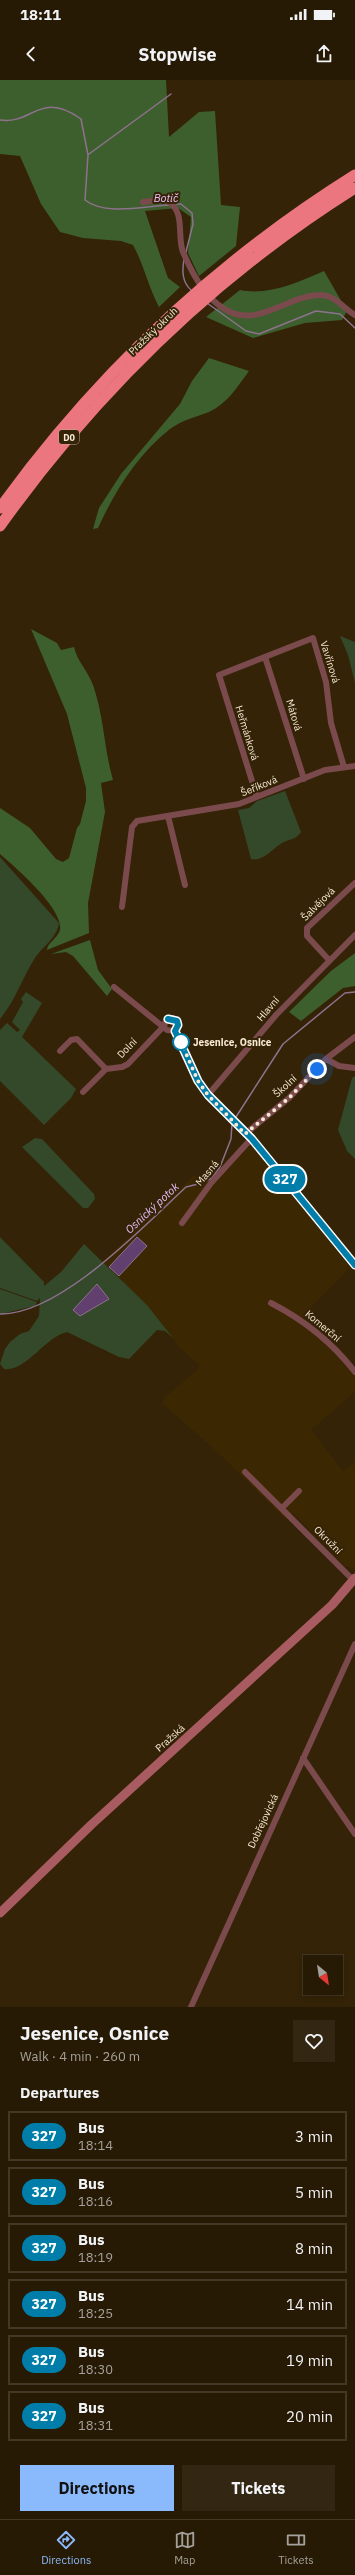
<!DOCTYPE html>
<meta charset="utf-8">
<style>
body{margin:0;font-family:"IBM Plex Sans",sans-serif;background:#332713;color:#f1f3f6;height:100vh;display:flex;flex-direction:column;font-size:15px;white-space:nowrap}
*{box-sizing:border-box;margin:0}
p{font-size:13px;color:#a4a19a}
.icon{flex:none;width:22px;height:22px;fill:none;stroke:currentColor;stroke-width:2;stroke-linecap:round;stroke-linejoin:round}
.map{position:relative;height:1927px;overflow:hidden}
.details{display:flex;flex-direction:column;background:#271a04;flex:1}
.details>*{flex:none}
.badge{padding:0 8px;border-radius:13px;font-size:14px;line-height:26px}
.needle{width:26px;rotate:150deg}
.fabs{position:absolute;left:303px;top:1875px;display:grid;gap:8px}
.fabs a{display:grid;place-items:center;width:40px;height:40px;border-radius:0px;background:#271a04;box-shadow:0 2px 6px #0003,0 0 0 1px #433826;font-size:20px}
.you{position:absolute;width:20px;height:20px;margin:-10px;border:3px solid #fff;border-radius:50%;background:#1a73e8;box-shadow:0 0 0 6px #1a73e833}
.map>.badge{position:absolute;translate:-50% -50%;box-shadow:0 0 0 2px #fff}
h2{padding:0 20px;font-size:15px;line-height:36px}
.round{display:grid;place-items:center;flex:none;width:42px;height:42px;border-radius:0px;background:#332713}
.overview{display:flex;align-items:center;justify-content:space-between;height:68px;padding:0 20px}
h1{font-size:19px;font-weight:700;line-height:30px}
.button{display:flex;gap:8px;margin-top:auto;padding:8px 20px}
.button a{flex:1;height:46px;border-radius:0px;background:#8abafc;color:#111;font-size:16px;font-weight:700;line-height:46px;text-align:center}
.button a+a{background:#332713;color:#f1f3f6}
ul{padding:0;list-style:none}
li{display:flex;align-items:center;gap:12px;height:50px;margin:0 8px 6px;padding:0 12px;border:2px solid #433826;border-radius:0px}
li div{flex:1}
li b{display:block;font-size:15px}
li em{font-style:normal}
li .badge{min-width:44px;font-weight:700;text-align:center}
.status{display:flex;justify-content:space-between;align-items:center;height:28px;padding:0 20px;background:#271a04;direction:ltr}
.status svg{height:11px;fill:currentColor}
header{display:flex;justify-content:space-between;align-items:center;height:52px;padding:0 20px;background:#271a04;font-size:18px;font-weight:700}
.dock{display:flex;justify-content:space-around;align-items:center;height:56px;border-top:1px solid #433826;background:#271a04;font-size:11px;color:#a4a19a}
.dock a{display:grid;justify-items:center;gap:2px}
.dock .active{color:#8abafc}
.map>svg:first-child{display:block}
.built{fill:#3c2703}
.green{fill:#33492a}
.forest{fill:#3d5f2e}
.water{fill:#613f6e;stroke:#8e728d}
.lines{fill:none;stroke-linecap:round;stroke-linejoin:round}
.stream{stroke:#8e728d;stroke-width:1.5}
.minor{stroke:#7a4a4d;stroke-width:6}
.secondary{stroke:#a85c61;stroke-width:9}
.motorway{stroke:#eb767f;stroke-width:11}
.line-casing{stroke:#fff;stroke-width:9}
.line{stroke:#007da8;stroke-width:6}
.walk{stroke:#f8ead5;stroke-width:4;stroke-dasharray:0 7.2}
.stop-dot{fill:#fff;stroke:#007da8;stroke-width:2}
.labels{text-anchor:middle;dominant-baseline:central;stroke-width:4;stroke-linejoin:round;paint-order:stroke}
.shield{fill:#342306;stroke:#bdae97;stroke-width:1}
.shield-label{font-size:9px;font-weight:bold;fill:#f8ead5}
.street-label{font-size:10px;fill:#f8ead5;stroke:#342306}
.stop-label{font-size:10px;font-weight:bold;fill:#f8ead5;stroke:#342306;text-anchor:start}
.water-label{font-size:11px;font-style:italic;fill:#ebc0fb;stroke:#342306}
</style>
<div class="status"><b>18:11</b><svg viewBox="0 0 49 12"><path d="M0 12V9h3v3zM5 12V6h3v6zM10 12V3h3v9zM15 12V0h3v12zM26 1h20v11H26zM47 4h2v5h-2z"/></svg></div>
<header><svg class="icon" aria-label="back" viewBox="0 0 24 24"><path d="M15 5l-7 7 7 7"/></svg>Stopwise<svg class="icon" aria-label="share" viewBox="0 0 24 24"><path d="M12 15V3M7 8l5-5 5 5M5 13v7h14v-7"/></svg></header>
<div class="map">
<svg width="355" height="1927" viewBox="0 0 355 1927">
<rect width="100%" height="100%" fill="#342306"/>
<path class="built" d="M 252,1064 L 302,1124 L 350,1188 L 306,1232 L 302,1243 L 339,1276 L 355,1293 L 355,1312 L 311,1350 L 343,1391 L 355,1382 L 355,1489 L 345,1486 L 293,1433 L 286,1439 L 278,1432 L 214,1369 L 163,1324 L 164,1318 L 197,1290 L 199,1285 L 181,1269 L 147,1225 L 102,1182 L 194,1095 L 210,1104 L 247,1065 Z"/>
<path class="green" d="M 340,556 L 355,562 L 355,603 L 348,575 Z
M 285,711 L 301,752 C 296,760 289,759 282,763 C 273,768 263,782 251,779 L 238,730 L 249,728 L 257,721 Z
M 0,777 L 59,843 C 57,858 43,866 35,878 C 22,898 16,920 0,939 Z
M 26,912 L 42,923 L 22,957 L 76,1009 L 71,1018 L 44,1045 L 0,1001 L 0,950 L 7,943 L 17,952 L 20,950 L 12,942 L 23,922 L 21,919 Z
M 355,996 L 355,1079 L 347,1071 L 338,1050 L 352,998 Z
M 35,1058 L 42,1059 L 94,1114 L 95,1119 L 88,1128 L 83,1128 L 22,1067 Z
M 0,1157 L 44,1202 L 44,1206 L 61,1192 L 84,1164 L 147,1225 L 173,1258 L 165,1251 L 157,1250 L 129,1279 L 119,1277 L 67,1252 C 45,1257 26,1292 4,1289 L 0,1284 L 5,1269 L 10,1262 L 20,1254 L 29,1251 L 39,1236 L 40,1218 L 37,1221 L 0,1208 Z
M 0,1209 L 37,1222 L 35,1226 L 0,1234 Z"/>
<path class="forest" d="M 0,0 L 166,0 L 169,57 L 199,32 L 215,31 L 221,125 L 240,127 L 236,166 L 199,196 L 188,173 L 191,137 L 178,128 L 145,131 L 168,198 L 180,207 L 159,227 C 148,206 144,185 133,165 L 121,161 L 83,158 L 60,152 L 41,124 L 20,76 L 0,74 Z
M 324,191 L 347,231 L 342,240 L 305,243 L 253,258 L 206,237 L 240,210 C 268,216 299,202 324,191 Z
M 209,278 L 249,291 C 238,306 227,324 209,332 C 196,337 182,340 170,349 C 137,375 115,411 98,448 L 93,449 L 99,428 L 121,394 L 180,324 L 192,301 Z
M 31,549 L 57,563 L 61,570 L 74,567 C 77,581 88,591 93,605 C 104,636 104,669 113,700 L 101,703 L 105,732 L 88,823 L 89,853 L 47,870 C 47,863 58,858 60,850 C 64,829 15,787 0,774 L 0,728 L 30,748 L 56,779 L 63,782 L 69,778 L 77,748 L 80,744 L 86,721 L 86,708 L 67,634 Z
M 90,860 L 98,890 L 112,909 L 107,916 L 73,876 L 66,872 L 51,874 Z
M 355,873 L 355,906 L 343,908 L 301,941 L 289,932 L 331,891 Z"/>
<path class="water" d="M 137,1157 L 147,1166 L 119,1196 L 109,1187 Z
M 97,1204 L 109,1219 L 80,1236 L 73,1230 Z"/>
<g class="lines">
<path class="stream" d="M 0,40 C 32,45 40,10 81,39 L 88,75 L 85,120 C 105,136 145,126 169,125
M 89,74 L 171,14
M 175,124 L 181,124 L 192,133 L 193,144 L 186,172
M 184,179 C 182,191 182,202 191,210
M 207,223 L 246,251 L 259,254 L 316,231 L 340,234 L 355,248
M 234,1040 L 283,964 L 345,913 L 355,912
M 0,1234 C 60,1235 144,1146 186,1107 L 202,1103 L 212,1098 L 220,1087 L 231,1059 L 232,1043"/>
<path class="minor" d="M 143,122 C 151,121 164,118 170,123 C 185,133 177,157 183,172 C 191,191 205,217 223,228 C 257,251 287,214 322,215 C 336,216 344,229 355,235
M 265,577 L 304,699
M 257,717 L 219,595 L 313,558 L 326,602 L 331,643 L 344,687
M 168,736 L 185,805
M 122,827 L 132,747 L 137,741 L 239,724 L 325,690 L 355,686
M 329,880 L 307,856 L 307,848 L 355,803
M 114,907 L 167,950 L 175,951
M 164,946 L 166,940 L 173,938 L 178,943 L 175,951
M 175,951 L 199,1001 L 208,1015 L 251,1059 L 355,1185
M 60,971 L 71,960 L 77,959 L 106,989
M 326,979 L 339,986 L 355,988
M 83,1012 L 106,989 L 122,987 L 128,984 L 164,946
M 208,1015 L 276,935 L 355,855
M 245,1054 L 289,1018 L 326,979 L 355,957
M 182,1143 L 211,1103 L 251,1059
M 271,1223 C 304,1240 332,1262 355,1292
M 245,1392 L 353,1500
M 282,1428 L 299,1411
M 303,1678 L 355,1754
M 191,1927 L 355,1564"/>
<path class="secondary" d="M 0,1833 L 91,1745 L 332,1525 L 355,1498"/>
<path class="motorway" d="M 0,428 C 96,295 216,182 355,95
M 0,446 C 96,312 215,196 355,108"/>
</g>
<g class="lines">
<g class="line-casing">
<path id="line" d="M 168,939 L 177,941 L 178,945 L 175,951 L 198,1001 L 208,1015 L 252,1059 L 355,1185"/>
</g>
<use href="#line" class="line"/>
<path class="walk" d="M 181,962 L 198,1001 L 208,1015 L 245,1054 L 289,1018 L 317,989"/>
</g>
<circle class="stop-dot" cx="181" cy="962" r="8"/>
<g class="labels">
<rect class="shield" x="59" y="350" width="20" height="14" rx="3"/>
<g class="shield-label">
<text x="69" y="357">D0</text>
</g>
<g class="street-label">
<text transform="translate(153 251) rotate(-44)">Pražský okruh</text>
<text transform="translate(330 582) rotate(73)">Vavřínová</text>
<text transform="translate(294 635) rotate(73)">Mátová</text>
<text transform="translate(247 653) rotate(73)">Heřmánková</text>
<text transform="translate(259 706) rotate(-22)">Šeříková</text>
<text transform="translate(318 824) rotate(-45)">Šalvějová</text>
<text transform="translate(268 929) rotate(-49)">Hlavní</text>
<text transform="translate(127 968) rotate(-46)">Dolní</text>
<text transform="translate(285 1006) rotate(-43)">Školní</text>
<text transform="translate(207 1093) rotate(-50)">Masná</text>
<text transform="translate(323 1246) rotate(40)">Komerční</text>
<text transform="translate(328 1460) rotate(45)">Okružní</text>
<text transform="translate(170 1658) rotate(-42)">Pražská</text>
<text transform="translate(263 1741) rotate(-65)">Dobřejovická</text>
</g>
<g class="stop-label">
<text x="193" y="962">Jesenice, Osnice</text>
</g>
<g class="water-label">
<text x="166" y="118">Botič</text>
<text transform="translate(152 1128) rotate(-43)">Osnický potok</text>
</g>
</g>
</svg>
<div class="fabs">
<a><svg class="needle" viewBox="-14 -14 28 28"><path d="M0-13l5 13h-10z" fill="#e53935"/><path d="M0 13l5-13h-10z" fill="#a4a19a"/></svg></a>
</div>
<div class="you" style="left:317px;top:989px"></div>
<b class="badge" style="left:285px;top:1099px;background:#007da8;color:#fff">327</b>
</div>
<section class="details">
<div class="overview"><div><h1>Jesenice, Osnice</h1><p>Walk · 4 min · 260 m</p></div><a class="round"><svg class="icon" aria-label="heart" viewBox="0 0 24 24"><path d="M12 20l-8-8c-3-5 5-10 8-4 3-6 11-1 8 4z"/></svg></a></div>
<h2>Departures</h2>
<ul>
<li><span class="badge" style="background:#007da8;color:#fff">327</span><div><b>Bus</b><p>18:14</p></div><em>3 min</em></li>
<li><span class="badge" style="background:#007da8;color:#fff">327</span><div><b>Bus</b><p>18:16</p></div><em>5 min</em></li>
<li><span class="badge" style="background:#007da8;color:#fff">327</span><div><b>Bus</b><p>18:19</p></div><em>8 min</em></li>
<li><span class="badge" style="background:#007da8;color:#fff">327</span><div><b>Bus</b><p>18:25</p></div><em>14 min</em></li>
<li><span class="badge" style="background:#007da8;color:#fff">327</span><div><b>Bus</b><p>18:30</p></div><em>19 min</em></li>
<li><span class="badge" style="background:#007da8;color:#fff">327</span><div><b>Bus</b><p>18:31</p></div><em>20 min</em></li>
</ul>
<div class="button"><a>Directions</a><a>Tickets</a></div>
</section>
<nav class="dock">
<a class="active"><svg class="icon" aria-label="directions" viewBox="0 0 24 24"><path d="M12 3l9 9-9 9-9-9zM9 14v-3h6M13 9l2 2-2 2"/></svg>Directions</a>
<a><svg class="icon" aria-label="map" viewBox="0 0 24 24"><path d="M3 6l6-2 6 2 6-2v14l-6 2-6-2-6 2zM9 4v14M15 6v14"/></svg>Map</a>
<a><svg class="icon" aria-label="tickets" viewBox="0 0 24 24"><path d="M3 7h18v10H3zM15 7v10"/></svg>Tickets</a>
</nav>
